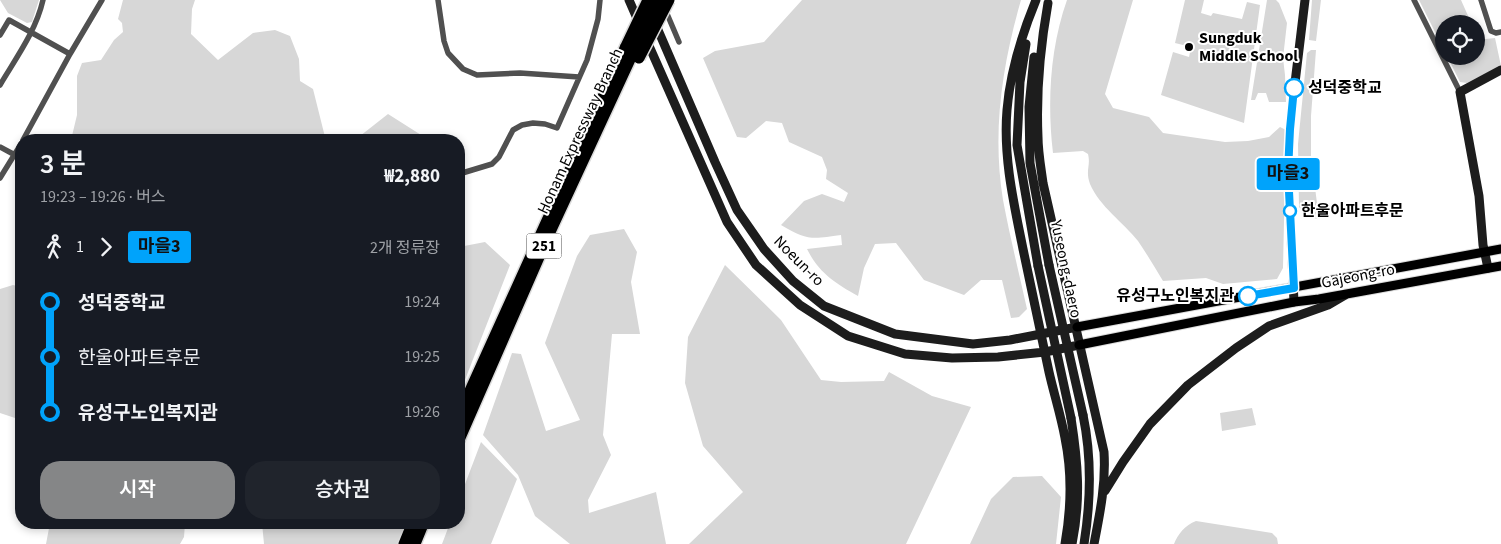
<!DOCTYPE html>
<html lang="ko">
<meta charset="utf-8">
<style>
body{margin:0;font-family:"Source Sans 3","Noto Sans KR",sans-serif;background:#20242c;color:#f1f3f6;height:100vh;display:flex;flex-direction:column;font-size:19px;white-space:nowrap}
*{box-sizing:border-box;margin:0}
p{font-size:16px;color:#9ea1a6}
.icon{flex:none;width:28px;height:28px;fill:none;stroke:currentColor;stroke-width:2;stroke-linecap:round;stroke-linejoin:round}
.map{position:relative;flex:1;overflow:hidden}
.sheet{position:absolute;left:15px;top:134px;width:450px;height:395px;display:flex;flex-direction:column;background:#171b24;border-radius:20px;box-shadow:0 2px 8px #0003}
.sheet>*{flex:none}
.badge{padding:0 10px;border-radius:4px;font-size:18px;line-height:32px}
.controls{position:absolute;left:1435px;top:15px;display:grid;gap:10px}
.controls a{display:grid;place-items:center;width:50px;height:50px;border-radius:50%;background:#171b24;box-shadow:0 2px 8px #0003;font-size:25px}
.map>.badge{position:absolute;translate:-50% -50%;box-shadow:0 0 0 2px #fff}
.legs{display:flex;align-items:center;gap:8px;height:55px;padding:0 25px;font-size:16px}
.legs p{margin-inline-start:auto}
.head{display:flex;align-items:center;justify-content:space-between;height:85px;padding:0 25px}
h1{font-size:28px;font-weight:600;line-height:38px}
.cta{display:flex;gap:10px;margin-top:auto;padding:10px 25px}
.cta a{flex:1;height:58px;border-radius:20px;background:#858687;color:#fff;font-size:20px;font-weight:600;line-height:58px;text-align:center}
.cta a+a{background:#20242c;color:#f1f3f6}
ul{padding:0 25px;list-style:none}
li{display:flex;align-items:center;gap:18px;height:55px;font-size:19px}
li i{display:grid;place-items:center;width:8px;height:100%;margin:0 6px;background:currentColor}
li i::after{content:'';width:12px;height:12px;margin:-6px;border:4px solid;border-radius:50%;background:#171b24}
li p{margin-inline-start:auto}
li:first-child i{background:linear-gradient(#0000 50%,currentColor 0)}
li:last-child i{background:linear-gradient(currentColor 50%,#0000 0)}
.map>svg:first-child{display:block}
.green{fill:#d7d7d7}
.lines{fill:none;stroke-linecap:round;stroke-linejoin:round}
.primary-casing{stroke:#dbdbdb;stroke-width:11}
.highway-casing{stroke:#dbdbdb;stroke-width:14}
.street{stroke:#505050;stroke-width:5.5}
.secondary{stroke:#1d1d1d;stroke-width:9}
.primary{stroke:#000;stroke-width:9}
.highway{stroke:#000;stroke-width:11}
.highway-bridge-casing{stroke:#dbdbdb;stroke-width:14;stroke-linecap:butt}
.secondary-bridge{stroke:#1d1d1d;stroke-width:9}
.highway-bridge{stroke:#000;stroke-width:11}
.line-1-casing{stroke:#fff;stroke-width:11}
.line-1{stroke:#00a3fb;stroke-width:8}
.poi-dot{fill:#000;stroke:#fff;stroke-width:2}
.stop-1-dot{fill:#fff;stroke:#00a3fb;stroke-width:2.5}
.labels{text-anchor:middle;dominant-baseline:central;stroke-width:4;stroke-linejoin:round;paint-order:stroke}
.shield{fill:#fff;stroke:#4c4c4c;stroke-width:1}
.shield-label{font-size:15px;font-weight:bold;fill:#000}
.poi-label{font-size:16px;font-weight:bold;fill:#000;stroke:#fff;text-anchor:start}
.stop-label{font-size:16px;font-weight:bold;fill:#000;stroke:#fff;text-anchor:start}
.street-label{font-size:16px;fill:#000;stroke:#fff}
</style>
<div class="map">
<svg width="1501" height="544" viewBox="0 0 1501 544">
<rect width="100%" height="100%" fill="#fff"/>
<path class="green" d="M 0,0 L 39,0 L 32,22 L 27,23 L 8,13 Z
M 123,0 L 195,0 L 192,9 L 191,34 L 218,60 L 253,33 L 275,30 L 290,36 L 299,59 L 300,81 L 313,89 L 325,137 L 360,136 L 388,114 L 429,140 L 71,140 L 77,115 L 77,76 L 82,63 L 101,60 L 114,40 L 123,32 L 122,23 L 118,19 Z
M 802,0 L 1021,0 C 1002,66 992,132 1003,200 C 1010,237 1019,273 1027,309 L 1019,317 L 1011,318 L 1002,280 L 981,280 L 964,295 L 924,280 L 896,243 L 875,244 L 864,268 L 858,296 C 835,283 819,273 807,249 L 842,245 L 841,235 C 813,239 807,241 781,225 L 804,201 L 822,194 L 844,202 L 848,193 L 826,179 L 827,170 L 822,157 L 789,142 L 782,123 L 766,121 L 746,138 L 737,137 L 703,58 L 715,51 L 764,42 Z
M 1067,0 L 1133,0 L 1105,94 L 1113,108 L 1149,117 L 1163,133 L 1225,142 L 1248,141 L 1269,137 L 1280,127 L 1286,130 L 1283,268 L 1277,279 L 1223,284 L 1206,278 L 1163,281 C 1155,268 1147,254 1138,241 C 1123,222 1100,207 1090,184 C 1085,170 1091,166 1088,154 L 1083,151 L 1053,153 C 1047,102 1050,48 1067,0 Z
M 1185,0 L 1204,0 L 1201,13 L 1211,16 L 1213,13 L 1242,19 L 1247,2 L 1260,5 L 1244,123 L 1161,95 L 1173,52 L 1189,57 L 1191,47 L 1175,43 Z
M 1267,0 L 1276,0 L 1279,3 L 1287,23 L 1283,58 L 1285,75 L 1286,102 L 1269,102 L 1266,93 L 1258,93 L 1255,100 L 1251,100 Z
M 1312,0 L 1321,0 L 1316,41 L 1309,40 Z
M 1419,0 L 1461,0 L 1469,18 L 1466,24 L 1444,24 L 1444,50 Z
M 1495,38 L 1501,66 L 1467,83 L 1460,82 L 1447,56 L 1476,56 L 1476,40 Z
M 1311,50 L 1316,50 L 1311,116 L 1311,156 L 1319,219 L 1309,218 L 1299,207 L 1298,144 L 1307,53 Z
M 624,229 L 637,252 L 631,282 L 640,334 L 612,334 L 603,435 L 611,455 L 588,500 L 589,513 L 656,492 L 666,544 L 570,544 L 535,516 L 518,475 L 483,435 L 512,353 L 521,354 L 546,431 L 580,420 L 545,343 L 577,256 L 590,235 Z
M 485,242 L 510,265 L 459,395 L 459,247 Z
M 725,265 L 781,320 L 821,380 L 841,382 L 884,381 L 889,372 L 932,396 L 971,407 L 906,544 L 689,544 L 743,492 L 703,446 L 685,383 L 688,337 Z
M 13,285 L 21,287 L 21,420 L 0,413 L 0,289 Z
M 1252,408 L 1256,425 L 1222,431 L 1220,413 Z
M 481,442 L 517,479 L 491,544 L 442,544 L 450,523 L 459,522 L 459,500 Z
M 1042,476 L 1061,497 L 1056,544 L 970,544 L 991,499 L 1013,477 Z
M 1196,521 L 1272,533 L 1277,538 L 1278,544 L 1174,544 C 1178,534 1185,525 1196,521 Z
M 50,523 L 50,522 L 185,523 L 184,537 L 180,544 L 46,544 Z
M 262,523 L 408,523 L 399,544 L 264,544 Z"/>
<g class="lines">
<g class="primary-casing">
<path id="primary" d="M 1077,327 L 1501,249
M 1079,345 L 1294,302 L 1319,299 L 1501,266"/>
</g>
<g class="highway-casing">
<path id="highway" d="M 459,415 L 626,46
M 459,440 L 550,232 L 633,53
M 404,544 L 413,522
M 415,544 L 424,522"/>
</g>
<path class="street" d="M 438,0 L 444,41 L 448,53 L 463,69 L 477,75 L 520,73 L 579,77
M 1414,0 L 1460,92
M 1481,0 L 1491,31 L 1496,33 L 1501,32
M 665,9 L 679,42
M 0,35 L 9,20 L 70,54
M 0,85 C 16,58 36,31 43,0
M 23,140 L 70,54 L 102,0
M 0,147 L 15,155
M 459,174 L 492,164 L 499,157 L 513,130 L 522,125 L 533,123 L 545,124 L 557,128 L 587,60 L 598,19 L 600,0
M 0,178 L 21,144"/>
<path class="secondary" d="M 629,0 L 639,23
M 1036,0 C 1022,34 1010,73 1007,110 C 1003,157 1014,204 1023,249 C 1032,290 1040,331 1049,372 C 1054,394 1061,416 1065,438 C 1072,472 1071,510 1065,544
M 1048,3 C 1040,48 1036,92 1038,137 C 1038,152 1041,168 1043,183 L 1104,452 C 1106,484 1100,513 1094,544
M 655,23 L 715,162 L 737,210 L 764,249 L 793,281 L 824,306 L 895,334 L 973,344 L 1010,340 L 1077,327
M 646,39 L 727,222 L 756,265 L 800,305 L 848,336 L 905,354 L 952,358 L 998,357 L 1045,352 L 1079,345
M 1026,44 L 1020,82 L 1017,145 L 1038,266
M 1034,57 L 1029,107 L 1030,163 L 1049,265
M 1488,268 L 1483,245 L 1479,196 L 1460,92 L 1501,70
M 1294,302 L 1288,172 L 1291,116 L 1305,0
M 1083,415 C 1092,458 1091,500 1084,544
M 1071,418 C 1078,463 1081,499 1072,544
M 1105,491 L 1123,462 L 1150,424 L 1188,385 L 1236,348 L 1269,326 L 1328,305 L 1345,295"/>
<use href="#primary" class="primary"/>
<use href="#highway" class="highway"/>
<g class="highway-bridge-casing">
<path id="highway-bridge" d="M 626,46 L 648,0
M 633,53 L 658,0
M 639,58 L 669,0"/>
</g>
<path class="secondary-bridge" d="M 1049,265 L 1083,415
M 1038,266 L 1071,418"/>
<use href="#highway-bridge" class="highway-bridge"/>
</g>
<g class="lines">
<g class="line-1-casing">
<path id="line-1" d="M 1248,296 L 1294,288 L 1288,172 L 1290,129 L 1294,88"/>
</g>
<use href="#line-1" class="line-1"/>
</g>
<circle class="poi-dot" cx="1189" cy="47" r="5"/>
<g class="stop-1-dot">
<circle cx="1294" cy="88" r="9"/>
<circle cx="1290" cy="211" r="6"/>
<circle cx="1248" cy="296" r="9"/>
</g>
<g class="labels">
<rect class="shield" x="526.5" y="233.5" width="35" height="25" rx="4"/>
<g class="shield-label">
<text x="544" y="246">251</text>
</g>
<g class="poi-label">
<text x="1199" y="38">Sungduk<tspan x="1199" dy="18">Middle School</tspan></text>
</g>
<g class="stop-label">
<text x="1308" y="88">성덕중학교</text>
<text x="1301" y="211">한울아파트후문</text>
<text x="1234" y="296" text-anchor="end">유성구노인복지관</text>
</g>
<g class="street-label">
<text transform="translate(580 131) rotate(-65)">Honam Expressway Branch</text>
<text transform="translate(799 261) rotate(45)">Noeun-ro</text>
<text transform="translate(1066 269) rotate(78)">Yuseong-daero</text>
<text transform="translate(1358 276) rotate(-11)">Gajeong-ro</text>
</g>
</g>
</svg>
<div class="controls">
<a><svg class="icon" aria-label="locate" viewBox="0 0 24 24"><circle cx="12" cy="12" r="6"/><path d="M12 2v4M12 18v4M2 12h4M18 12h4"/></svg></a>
</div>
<b class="badge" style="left:1288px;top:174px;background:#00a3fb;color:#111">마을3</b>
<section class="sheet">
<div class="head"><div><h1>3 분</h1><p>19:23 – 19:26 · 버스</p></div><b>₩2,880</b></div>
<div class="legs"><svg class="icon" aria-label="walk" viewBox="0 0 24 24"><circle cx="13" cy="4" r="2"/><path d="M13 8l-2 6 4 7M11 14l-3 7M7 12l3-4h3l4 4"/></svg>1<svg class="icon" aria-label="forward" viewBox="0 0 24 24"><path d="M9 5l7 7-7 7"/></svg><b class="badge" style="background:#00a3fb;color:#111">마을3</b><p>2개 정류장</p></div>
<ul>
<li><i style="color:#00a3fb"></i><b>성덕중학교</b><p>19:24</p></li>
<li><i style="color:#00a3fb"></i><span>한울아파트후문</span><p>19:25</p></li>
<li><i style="color:#00a3fb"></i><b>유성구노인복지관</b><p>19:26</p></li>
</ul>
<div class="cta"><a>시작</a><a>승차권</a></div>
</section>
</div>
